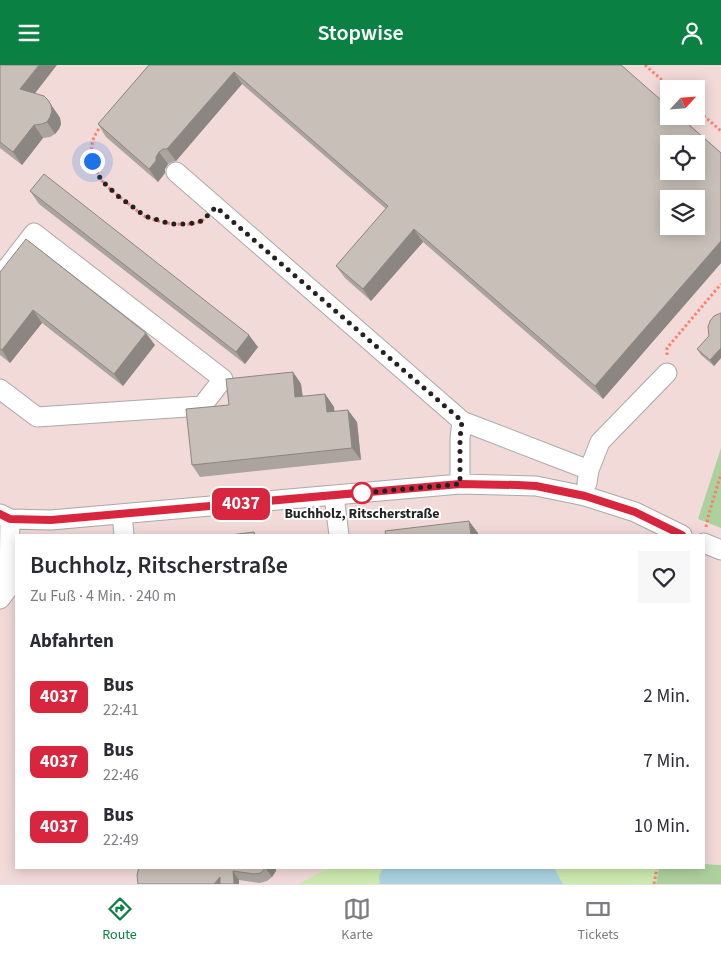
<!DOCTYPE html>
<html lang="de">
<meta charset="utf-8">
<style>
body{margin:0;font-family:"Source Sans 3",sans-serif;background:#f7f7f7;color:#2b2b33;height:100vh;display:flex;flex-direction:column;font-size:19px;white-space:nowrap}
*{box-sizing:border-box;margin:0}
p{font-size:16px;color:#7c7c81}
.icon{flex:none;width:28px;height:28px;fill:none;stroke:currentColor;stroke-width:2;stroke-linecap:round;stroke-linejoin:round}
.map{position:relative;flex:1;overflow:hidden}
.panel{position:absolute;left:15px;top:469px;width:690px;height:335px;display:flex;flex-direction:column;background:#fff;border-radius:0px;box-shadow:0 2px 12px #0003}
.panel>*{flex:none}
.badge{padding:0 10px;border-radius:8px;font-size:18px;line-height:32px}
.needle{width:32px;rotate:64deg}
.fabs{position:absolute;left:660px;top:15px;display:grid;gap:10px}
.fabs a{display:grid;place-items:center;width:45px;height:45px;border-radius:0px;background:#fff;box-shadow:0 2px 12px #0003;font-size:25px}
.you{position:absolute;width:25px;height:25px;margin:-12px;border:4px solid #fff;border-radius:50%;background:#1a73e8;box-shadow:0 0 0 8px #1a73e833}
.map>.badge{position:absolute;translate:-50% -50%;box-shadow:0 0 0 2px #fff}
h2{padding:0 15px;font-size:19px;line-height:45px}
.round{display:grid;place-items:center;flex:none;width:52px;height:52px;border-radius:0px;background:#f7f7f7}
.headline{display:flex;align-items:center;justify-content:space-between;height:85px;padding:0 15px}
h1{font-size:24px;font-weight:600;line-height:38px}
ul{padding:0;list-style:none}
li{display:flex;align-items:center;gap:15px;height:65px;padding:0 15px}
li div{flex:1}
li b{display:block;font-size:19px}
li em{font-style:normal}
li .badge{min-width:55px;font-weight:700;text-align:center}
header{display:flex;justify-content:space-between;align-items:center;height:65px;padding:0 15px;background:#0b8043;color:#fff;font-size:22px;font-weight:600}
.tab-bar{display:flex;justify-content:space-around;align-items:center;height:70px;border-top:1px solid #e1e1e2;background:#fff;font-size:14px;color:#7c7c81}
.tab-bar a{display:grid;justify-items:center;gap:2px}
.tab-bar .active{color:#0b8043}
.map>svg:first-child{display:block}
.commercial{fill:#f2dad9;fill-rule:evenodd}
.grass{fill:#cdebb0}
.forest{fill:#add19e}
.water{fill:#aad3df}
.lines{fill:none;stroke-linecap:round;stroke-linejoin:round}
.minor-casing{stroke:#a9a9a9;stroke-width:21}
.path{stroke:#fa8072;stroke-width:3;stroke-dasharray:2.5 2.5;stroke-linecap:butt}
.minor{stroke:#fff;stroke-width:19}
.wall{fill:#aba49e}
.shaded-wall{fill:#8b8681}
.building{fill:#c7bfb8;stroke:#8b8681;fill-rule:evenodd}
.line-casing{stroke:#fff;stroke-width:11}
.line{stroke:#d7263d;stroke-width:8}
.walk{stroke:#222;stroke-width:5;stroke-dasharray:0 9}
.stop-dot{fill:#fff;stroke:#d7263d;stroke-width:2.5}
.labels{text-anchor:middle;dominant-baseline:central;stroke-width:4;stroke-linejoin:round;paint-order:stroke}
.stop-label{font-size:14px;font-weight:bold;fill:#222;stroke:#fff}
</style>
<header><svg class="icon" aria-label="menu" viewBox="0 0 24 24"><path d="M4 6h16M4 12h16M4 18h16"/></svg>Stopwise<svg class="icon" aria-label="person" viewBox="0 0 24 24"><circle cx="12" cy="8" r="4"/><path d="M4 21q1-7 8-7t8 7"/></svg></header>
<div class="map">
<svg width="721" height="819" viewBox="0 0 721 819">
<rect width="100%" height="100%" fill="#f2efe9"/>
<path class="commercial" d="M 0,0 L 721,0 L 721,383 L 699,454 L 721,463 L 721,800 L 704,799 L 704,470 L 16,470 L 16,802 L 330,803 L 298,819 L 0,819 ZM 669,24 L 696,24 L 696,51 L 669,51 ZM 669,79 L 696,79 L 696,106 L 669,106 ZM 669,134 L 696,134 L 696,161 L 669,161 Z"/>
<path class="grass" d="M 330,802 L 659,803 L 656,819 L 298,819 Z"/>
<path class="forest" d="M 721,383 L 721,463 L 698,454 Z
M 704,799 L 721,800 L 721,819 L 656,819 L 659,803 L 704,802 Z"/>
<path class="water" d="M 383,803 L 554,803 L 563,819 L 380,819 L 379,811 Z"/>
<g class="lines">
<g class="minor-casing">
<path id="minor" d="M 176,107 L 462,356 L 589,405
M 0,212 L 34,168 L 223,314 L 202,341 L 37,352 L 0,324
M 587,418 L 589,405 L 600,377 L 667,308
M 460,419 L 460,373 L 462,356
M 334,431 L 339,470
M 0,449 L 10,454 L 51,455 L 460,419 L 536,421 L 585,431 L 635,447 L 682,470
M 122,449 L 124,470
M 704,478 L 721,485
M 0,534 L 9,522 L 10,454"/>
</g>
<path class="path" d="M 645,0 L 672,24
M 696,44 L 721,66
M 102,60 C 89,75 89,89 97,106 C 98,110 100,113 102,116 C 109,124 118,130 126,137 C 132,141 138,147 144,151 C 157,158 193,164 204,154
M 667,290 L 667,283 L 721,219
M 706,462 L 709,448 L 721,409
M 654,819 L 657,802"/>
<use href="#minor" class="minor"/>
</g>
<path class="wall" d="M 0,0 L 57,48 L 60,53 L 61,59 L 59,64 L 55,69 L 50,72 L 43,73 L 22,100 L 0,83 Z
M 149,0 L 621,0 L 721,88 L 721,198 L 603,334 L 423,177 L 371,236 L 345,213 L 336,201 L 386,144 L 242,19 L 176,96 L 172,97 L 168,99 L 165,104 L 165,108 L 158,117 L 106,72 L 98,59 Z
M 30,126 L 258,282 L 245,299 L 39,139 Z
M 0,207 L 155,280 L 123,321 L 42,258 L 10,298 L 0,290 Z
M 721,248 L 721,293 L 714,301 L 701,290 L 697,284 L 709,271 Z
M 293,307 L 301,319 L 303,332 L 325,329 L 334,342 L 334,346 L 357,357 L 361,395 L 200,412 L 192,400 L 229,340 Z
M 276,802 L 276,806 L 272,812 L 267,816 L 260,818 L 239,815 L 137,810 Z"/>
<path class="shaded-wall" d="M 39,0 L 57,0 L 29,36 L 20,24 Z
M 234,7 L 242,19 L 176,96 L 167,84 Z
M 48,35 L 60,53 L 61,59 L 59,64 L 55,69 L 47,57 Z
M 34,60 L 43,73 L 22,100 L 13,87 Z
M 159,87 L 168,99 L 165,104 L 165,108 L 158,117 L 149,104 Z
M 414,164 L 423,177 L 371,236 L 363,224 Z
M 721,176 L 721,198 L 603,334 L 595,321 Z
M 33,245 L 42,258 L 10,298 L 2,285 Z
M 146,268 L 155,280 L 123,321 L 114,309 Z
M 249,270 L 258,282 L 245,299 L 236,287 Z
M 721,283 L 721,293 L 714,301 L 710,295 Z
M 293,307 L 301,319 L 304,345 L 295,332 Z
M 325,329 L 334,342 L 336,359 L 327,347 Z
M 348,345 L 357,357 L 361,395 L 352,383 Z
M 469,456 L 478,468 L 478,470 L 471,470 Z
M 266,802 L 276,802 L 276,806 L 272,812 L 266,804 Z
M 233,806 L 239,815 L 239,819 L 234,819 Z
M 220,812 L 224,819 L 214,819 Z"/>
<path class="building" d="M 0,0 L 39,0 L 20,24 L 44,31 L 48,35 L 51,40 L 52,46 L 50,52 L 47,57 L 42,59 L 34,60 L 13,87 L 0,77 Z
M 149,0 L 621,0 L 669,42 L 669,51 L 679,51 L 721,88 L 721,176 L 595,321 L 414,164 L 363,224 L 336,201 L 388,141 L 234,7 L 167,84 L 163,84 L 159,87 L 156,92 L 156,96 L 149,104 L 98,59 ZM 669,79 L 696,79 L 696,106 L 669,106 ZM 669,134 L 696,134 L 696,161 L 669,161 Z
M 44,109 L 249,270 L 236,287 L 30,126 Z
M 26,174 L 146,268 L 114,309 L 33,245 L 2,285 L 0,284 L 0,207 Z
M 721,248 L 721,283 L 710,295 L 697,284 L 709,271 L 708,262 L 710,256 L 714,251 Z
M 293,307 L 295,332 L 325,329 L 327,347 L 348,345 L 352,383 L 192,400 L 186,344 L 229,340 L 226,314 Z
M 469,456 L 471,470 L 386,470 L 385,466 Z
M 254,467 L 255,470 L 230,470 Z
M 139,802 L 266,802 L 261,808 L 254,809 L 233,806 L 234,819 L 220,819 L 220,812 L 214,819 L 138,819 L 137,810 Z"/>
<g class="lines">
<g class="line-casing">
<path id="line" d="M 0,449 L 10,454 L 51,455 L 460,419 L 517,420 L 536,421 L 585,431 L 635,447 L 682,470"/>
</g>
<use href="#line" class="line"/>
<path class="walk" d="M 92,96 L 101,115 L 118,131 L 145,151 L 171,159 L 189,159 L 202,156 L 216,142 L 462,356 L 460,373 L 460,419 L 362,428"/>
</g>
<circle class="stop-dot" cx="362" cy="428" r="10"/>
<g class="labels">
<g class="stop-label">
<text x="362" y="449">Buchholz, Ritscherstraße</text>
</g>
</g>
</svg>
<div class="fabs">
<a><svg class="needle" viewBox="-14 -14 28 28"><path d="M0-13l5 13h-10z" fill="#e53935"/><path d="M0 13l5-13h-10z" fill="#7c7c81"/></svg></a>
<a><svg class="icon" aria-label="locate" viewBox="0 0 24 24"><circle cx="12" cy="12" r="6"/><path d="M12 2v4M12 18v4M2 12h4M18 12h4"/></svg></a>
<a><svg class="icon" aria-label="layers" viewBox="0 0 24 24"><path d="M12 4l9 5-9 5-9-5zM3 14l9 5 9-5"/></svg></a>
</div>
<div class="you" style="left:92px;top:96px"></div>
<b class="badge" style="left:241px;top:439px;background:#d7263d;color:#fff">4037</b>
<section class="panel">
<div class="headline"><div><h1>Buchholz, Ritscherstraße</h1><p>Zu Fuß · 4 Min. · 240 m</p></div><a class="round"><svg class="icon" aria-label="heart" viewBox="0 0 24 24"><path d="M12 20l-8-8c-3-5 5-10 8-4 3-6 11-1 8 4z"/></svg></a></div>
<h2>Abfahrten</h2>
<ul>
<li><span class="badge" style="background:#d7263d;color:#fff">4037</span><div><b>Bus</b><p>22:41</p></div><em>2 Min.</em></li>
<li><span class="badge" style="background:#d7263d;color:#fff">4037</span><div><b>Bus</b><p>22:46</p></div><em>7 Min.</em></li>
<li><span class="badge" style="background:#d7263d;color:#fff">4037</span><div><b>Bus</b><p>22:49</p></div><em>10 Min.</em></li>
</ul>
</section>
</div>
<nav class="tab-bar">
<a class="active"><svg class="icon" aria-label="directions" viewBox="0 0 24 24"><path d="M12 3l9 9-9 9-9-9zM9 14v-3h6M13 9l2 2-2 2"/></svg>Route</a>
<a><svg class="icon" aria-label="map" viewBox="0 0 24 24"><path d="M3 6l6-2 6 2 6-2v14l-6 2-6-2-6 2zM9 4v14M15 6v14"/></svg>Karte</a>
<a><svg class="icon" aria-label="tickets" viewBox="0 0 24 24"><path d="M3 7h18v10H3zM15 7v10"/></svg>Tickets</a>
</nav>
